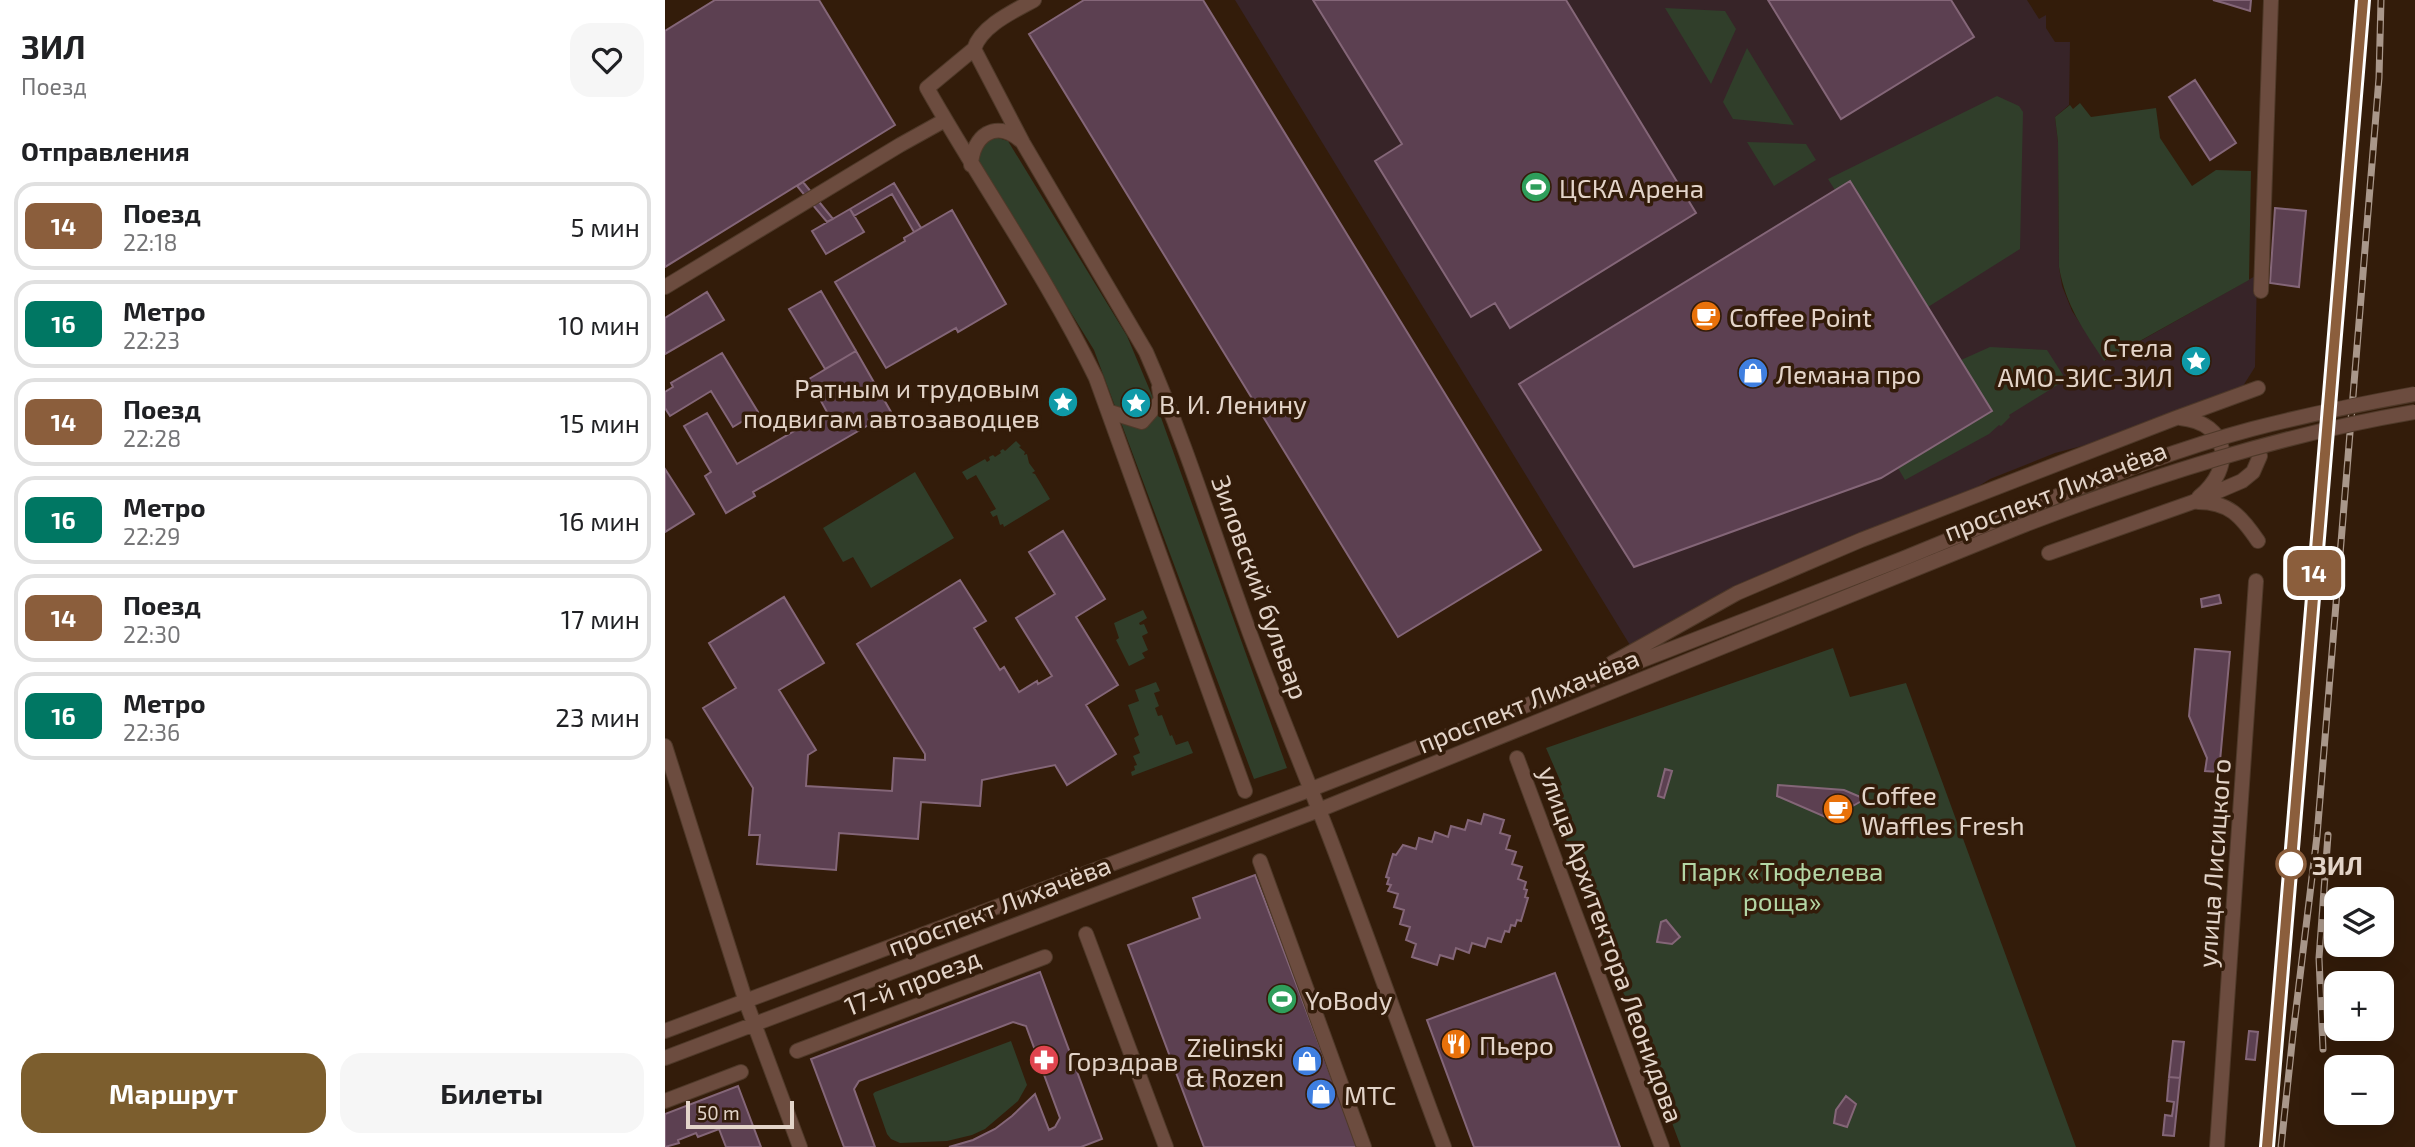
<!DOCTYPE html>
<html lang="ru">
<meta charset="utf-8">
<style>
body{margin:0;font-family:"Exo 2",sans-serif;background:#f6f6f6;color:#202124;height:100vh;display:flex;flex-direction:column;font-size:26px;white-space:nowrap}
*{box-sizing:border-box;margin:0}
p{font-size:23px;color:#757577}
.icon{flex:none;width:38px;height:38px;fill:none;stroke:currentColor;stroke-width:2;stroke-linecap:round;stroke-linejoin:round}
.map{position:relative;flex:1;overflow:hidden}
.side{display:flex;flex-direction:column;background:#fff;width:665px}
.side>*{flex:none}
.badge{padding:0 14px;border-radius:10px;font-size:24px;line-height:46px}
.tools{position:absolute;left:1659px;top:887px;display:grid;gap:14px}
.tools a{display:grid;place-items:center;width:70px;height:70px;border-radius:14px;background:#fff;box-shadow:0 7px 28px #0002;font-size:35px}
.scale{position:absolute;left:21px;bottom:18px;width:108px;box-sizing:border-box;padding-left:7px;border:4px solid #e3d4c9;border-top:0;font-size:19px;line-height:24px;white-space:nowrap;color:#e3d4c9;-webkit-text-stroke:5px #331c0a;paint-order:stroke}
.map>.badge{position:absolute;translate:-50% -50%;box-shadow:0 0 0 4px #fff}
h2{padding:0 21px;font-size:26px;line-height:63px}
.round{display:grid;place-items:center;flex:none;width:74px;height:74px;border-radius:21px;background:#f6f6f6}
.overview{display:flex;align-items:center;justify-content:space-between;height:119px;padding:0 21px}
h1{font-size:33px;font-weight:700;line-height:52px}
.cta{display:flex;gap:14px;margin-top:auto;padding:14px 21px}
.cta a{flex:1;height:80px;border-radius:21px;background:#7c5e2e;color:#fff;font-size:28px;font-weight:700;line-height:80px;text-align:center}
.cta a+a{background:#f6f6f6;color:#202124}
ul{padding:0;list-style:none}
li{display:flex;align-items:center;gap:21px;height:88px;margin:0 14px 10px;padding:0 7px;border:4px solid #e0e0e0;border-radius:21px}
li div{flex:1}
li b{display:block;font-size:26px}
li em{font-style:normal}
li .badge{min-width:77px;font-weight:700;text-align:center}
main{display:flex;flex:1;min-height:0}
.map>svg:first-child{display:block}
.commercial{fill:#372428}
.green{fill:#303e2a}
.building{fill:#5c4051;stroke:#846678;stroke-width:2}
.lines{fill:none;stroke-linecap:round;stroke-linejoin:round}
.minor-casing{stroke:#4f3929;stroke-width:16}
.minor{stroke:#6c4c3f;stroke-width:14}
.rail-casing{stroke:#a9978a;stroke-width:7}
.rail{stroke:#331c0a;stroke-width:4.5;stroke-dasharray:13;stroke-linecap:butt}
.minor-bridge-casing{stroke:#4f3929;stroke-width:16;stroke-linecap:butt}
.minor-bridge{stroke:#6c4c3f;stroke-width:14}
.line-casing{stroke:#fff;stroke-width:16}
.line{stroke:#8b5e3c;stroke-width:10}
.stop-dot{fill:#fff;stroke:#8b5e3c;stroke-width:3.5}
.labels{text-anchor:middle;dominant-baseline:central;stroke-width:7;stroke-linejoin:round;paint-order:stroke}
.poi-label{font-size:26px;fill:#e3d4c9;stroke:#331c0a;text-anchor:start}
.street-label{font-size:26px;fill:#e3d4c9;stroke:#331c0a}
.stop-label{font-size:26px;font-weight:bold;fill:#e3d4c9;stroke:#331c0a;text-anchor:start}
.park-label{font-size:26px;fill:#b3d6a5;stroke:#331c0a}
</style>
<main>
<section class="side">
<div class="overview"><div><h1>ЗИЛ</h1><p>Поезд</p></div><a class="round"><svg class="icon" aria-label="heart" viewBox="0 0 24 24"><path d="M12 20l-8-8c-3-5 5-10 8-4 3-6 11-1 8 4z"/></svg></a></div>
<h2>Отправления</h2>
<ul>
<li><span class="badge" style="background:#8b5e3c;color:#fff">14</span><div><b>Поезд</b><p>22:18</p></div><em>5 мин</em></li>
<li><span class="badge" style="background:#007763;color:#fff">16</span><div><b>Метро</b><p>22:23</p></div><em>10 мин</em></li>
<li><span class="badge" style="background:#8b5e3c;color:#fff">14</span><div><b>Поезд</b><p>22:28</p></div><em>15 мин</em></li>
<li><span class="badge" style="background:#007763;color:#fff">16</span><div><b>Метро</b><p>22:29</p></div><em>16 мин</em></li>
<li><span class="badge" style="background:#8b5e3c;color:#fff">14</span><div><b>Поезд</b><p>22:30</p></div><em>17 мин</em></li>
<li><span class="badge" style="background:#007763;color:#fff">16</span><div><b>Метро</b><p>22:36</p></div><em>23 мин</em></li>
</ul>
<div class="cta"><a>Маршрут</a><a>Билеты</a></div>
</section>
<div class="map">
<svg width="1750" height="1147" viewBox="0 0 1750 1147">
<rect width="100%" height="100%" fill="#331c0a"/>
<path class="commercial" d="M 570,0 L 1362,0 L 1374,19 L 1381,15 L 1381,28 L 1390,42 L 1405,42 L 1404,105 L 1390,117 L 1393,142 L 1394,267 L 1397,286 L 1407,311 L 1440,361 L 1592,275 L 1590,367 L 1578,386 L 1436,441 L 1390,453 L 1325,479 L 1298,496 L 1189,539 L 968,650 Z"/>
<path class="green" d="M 1000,8 L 1060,11 L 1071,29 L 1046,84 Z
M 1082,48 L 1129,125 L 1068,119 L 1058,102 Z
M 1332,96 L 1354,106 L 1358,112 L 1355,249 L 1263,307 L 1186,181 L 1170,190 L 1163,179 Z
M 1415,103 L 1426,117 L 1491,108 L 1495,138 L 1527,186 L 1551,170 L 1586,171 L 1584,280 L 1439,361 C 1418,329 1401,306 1394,267 L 1393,142 L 1390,117 L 1405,105 L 1408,109 Z
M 330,137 L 343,141 L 462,336 L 494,412 L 622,768 L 589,779 L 429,350 L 311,159 L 314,148 Z
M 1082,142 L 1141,144 L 1151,160 L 1109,186 Z
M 1325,347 L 1382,350 L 1398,375 L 1399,381 L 1344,415 L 1345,417 L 1336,426 L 1334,425 L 1324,434 L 1240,480 L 1233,468 L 1327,411 L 1296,360 Z
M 351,441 L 356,446 L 354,447 L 360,452 L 359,455 L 362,454 L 364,463 L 370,471 L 367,473 L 370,474 L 385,499 L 339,527 L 338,524 L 335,525 L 332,515 L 328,517 L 325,512 L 331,509 L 311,475 L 302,480 L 297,472 L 320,459 L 322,462 L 325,460 L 324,457 L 328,455 L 330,457 L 336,453 L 335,451 L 338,449 L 340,451 Z
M 250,472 L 289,538 L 206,588 L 188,557 L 178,562 L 158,528 Z
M 478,610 L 482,618 L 474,623 L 475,625 L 479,624 L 483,633 L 477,636 L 483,650 L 477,653 L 480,658 L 464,666 L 451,640 L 454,638 L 449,623 Z
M 1168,648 L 1185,697 L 1241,683 L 1411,1147 L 1016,1147 L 883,791 L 897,785 L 881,748 Z
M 491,682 L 495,691 L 489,693 L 494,706 L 490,708 L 493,716 L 497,715 L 505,736 L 507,735 L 511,745 L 523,741 L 528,753 L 467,776 L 466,772 L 470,770 L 469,766 L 472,765 L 468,756 L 475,753 L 469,738 L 474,735 L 463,705 L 474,701 L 470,690 Z
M 346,1041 L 362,1085 L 353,1101 L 320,1129 L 307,1135 L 282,1141 L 235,1143 L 226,1139 L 222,1134 L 208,1094 L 210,1092 Z"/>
<path class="building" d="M 50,0 L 154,0 L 230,125 L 0,267 L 0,31 Z
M 419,0 L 538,0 L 876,550 L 733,637 L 364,34 Z
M 648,0 L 901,0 L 1031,213 L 845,328 L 830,303 L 806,317 L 710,161 L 737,144 Z
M 1103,0 L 1286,0 L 1309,37 L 1176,119 Z
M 1548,0 L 1586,0 L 1585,11 L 1559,3 Z
M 1530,80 L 1571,143 L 1545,160 L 1504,97 Z
M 1185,181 L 1327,411 L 1216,478 L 969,567 L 854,384 Z
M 138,182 L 168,219 L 162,222 L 132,186 Z
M 229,183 L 256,228 L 249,232 L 227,194 L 189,216 L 185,209 Z
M 1610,208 L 1641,211 L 1634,287 L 1605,283 Z
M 185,209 L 199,232 L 161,254 L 147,231 Z
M 287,210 L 341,304 L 293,332 L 291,328 L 221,368 L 170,282 L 240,241 L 239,238 Z
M 156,291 L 191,351 L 160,369 L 124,309 Z
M 42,292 L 59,320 L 0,354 L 0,318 Z
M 191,351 L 226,412 L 88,492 L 90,496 L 61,513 L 40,476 L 46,472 L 19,426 L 42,413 L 72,464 L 162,412 L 144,379 Z
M 57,353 L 93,412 L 68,427 L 46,391 L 5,416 L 0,408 L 0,392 L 8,387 L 6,383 Z
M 0,469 L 29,514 L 0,532 Z
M 398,531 L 440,599 L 411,617 L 453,685 L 421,705 L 451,754 L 402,785 L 390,765 L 317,780 L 315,806 L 256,802 L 253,839 L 174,833 L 171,870 L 92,864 L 95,835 L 84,835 L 88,788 L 38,708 L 71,688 L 44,643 L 119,597 L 159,663 L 114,690 L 151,750 L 143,755 L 141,786 L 227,791 L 229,758 L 260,760 L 260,754 L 192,644 L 295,580 L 321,621 L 309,628 L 335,670 L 339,667 L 354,692 L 372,681 L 373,684 L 387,676 L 351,618 L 390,594 L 364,552 Z
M 1554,595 L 1556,603 L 1537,607 L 1536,599 Z
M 1530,649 L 1565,652 L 1554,772 L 1540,771 L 1542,758 L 1524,716 Z
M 1000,769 L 1007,771 L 999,798 L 993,796 Z
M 1113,785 L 1179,790 L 1200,799 L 1165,819 L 1112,796 Z
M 819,814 L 839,820 L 835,833 L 845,836 L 841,849 L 851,852 L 847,864 L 857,867 L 853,879 L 861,882 L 859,889 L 862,890 L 860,897 L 863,898 L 856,921 L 852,920 L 850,926 L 846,925 L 844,932 L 840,931 L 836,942 L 823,938 L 820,947 L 807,943 L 804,953 L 791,948 L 788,959 L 775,955 L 772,965 L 747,957 L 751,944 L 741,940 L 745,927 L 735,924 L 739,910 L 729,907 L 733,894 L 723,891 L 726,885 L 722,884 L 724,878 L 721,877 L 728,854 L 731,855 L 738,845 L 751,849 L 754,838 L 767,842 L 770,832 L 783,837 L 786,826 L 800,830 L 803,820 L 816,824 Z
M 590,875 L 693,1147 L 539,1147 L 463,945 L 535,918 L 528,898 Z
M 1001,920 L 1015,937 L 1007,944 L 992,942 L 996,922 Z
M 375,972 L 437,1139 L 416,1147 L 284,1147 L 308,1140 L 330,1129 L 347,1116 L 370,1094 L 384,1130 L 390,1127 L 395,1118 L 361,1026 L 348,1022 L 194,1081 L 189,1089 L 210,1147 L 179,1147 L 146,1059 Z
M 890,973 L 955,1147 L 809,1147 L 762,1020 Z
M 1584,1031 L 1593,1032 L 1590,1060 L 1581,1059 Z
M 1508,1041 L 1519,1042 L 1515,1078 L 1504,1077 Z
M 1504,1077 L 1515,1078 L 1509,1136 L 1498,1135 L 1500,1115 L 1507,1116 L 1509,1102 L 1502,1101 Z
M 73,1086 L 96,1147 L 61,1147 L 54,1129 L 33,1137 L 31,1133 L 13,1140 L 14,1143 L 0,1147 L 0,1114 Z
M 1181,1096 L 1191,1104 L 1182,1127 L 1169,1123 L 1171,1110 Z"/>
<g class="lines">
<g class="minor-casing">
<path id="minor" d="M 369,0 C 349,11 316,26 309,49 L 358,143 L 481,352 C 521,443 550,538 584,631 C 609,699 637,766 663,833 C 703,937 740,1043 779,1147
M 309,49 L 262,88 C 317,185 382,277 431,378 L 580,791
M 306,165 C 308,136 330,119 355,140
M 0,287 L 235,145 L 280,120
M 1596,291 L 1606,0
M 445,412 L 477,422 L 496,400 L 494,387
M 1515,418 C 1565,423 1570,468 1534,497
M 1533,502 C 1564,502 1576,516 1593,541
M 1384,553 L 1528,502 L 1577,481 L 1588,472 L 1595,456
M 947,663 L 1072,593 L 1196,540 L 1511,418 L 1593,388
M 0,746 L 81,1002 L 135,1147
M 852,758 L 997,1147
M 595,861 L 699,1147
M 421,934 L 501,1147
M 0,1031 L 644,790 L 1237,559 L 1354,511
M 132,1051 L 380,957
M 0,1058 L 654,810 L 1359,525
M 0,1101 L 76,1072
M 1552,1147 L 1591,581"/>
</g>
<use href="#minor" class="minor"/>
<g class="rail-casing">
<path id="rail" d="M 1658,1049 L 1654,958 L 1663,835
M 1602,1147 L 1698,0
M 1616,1147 L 1628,1034 L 1652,836 L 1714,78 L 1716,0"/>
</g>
<use href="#rail" class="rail"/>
<g class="minor-bridge-casing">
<path id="minor-bridge" d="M 1354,511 C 1431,481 1508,450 1587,429 C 1641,415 1695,404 1750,394
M 1359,525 C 1487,476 1615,435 1750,412"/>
</g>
<use href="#minor-bridge" class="minor-bridge"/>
</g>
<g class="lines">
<g class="line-casing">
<path id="line" d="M 1602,1147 L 1698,0"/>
</g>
<use href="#line" class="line"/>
</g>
<defs>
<g id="stadium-disc" transform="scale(1.575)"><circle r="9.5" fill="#2e9e5b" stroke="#331c0a"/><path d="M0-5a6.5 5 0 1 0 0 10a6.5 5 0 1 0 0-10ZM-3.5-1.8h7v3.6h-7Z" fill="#fff"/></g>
<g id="cafe-disc" transform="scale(1.575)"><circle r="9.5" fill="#e8710a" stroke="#331c0a"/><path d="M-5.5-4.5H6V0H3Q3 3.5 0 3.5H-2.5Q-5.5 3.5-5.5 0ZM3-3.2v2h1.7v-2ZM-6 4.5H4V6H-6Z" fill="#fff"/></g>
<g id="sight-disc" transform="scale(1.575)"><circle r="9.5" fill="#0f9aa8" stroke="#331c0a"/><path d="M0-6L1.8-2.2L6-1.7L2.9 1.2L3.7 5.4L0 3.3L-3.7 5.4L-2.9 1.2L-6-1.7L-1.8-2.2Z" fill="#fff"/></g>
<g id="shop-disc" transform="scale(1.575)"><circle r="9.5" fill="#3f7fe0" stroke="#331c0a"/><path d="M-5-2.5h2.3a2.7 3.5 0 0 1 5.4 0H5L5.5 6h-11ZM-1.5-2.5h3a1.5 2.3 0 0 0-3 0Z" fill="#fff"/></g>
<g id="restaurant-disc" transform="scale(1.575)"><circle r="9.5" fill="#e8710a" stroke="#331c0a"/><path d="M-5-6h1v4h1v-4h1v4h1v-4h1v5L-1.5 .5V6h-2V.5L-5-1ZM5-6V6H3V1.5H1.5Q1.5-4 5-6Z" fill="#fff"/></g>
<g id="pharmacy-disc" transform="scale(1.575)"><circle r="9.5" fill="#e0444e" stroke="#331c0a"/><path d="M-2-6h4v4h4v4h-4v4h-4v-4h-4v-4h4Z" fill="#fff"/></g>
</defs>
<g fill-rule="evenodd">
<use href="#stadium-disc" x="871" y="187"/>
<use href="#cafe-disc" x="1041" y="316"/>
<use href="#sight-disc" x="1531" y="361"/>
<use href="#shop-disc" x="1088" y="373"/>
<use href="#sight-disc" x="398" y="402"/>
<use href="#sight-disc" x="471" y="403"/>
<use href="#cafe-disc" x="1173" y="809"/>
<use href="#stadium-disc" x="617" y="999"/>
<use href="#restaurant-disc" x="791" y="1044"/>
<use href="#pharmacy-disc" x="379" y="1060"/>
<use href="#shop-disc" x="642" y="1061"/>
<use href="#shop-disc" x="656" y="1094"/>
</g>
<circle class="stop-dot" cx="1626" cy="864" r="14"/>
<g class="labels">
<g class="poi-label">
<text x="894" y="187">ЦСКА Арена</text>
<text x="1064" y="316">Coffee Point</text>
<text x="1508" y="346" text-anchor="end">Стела<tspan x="1508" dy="30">АМО-ЗИС-ЗИЛ</tspan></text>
<text x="1111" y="373">Лемана про</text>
<text x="375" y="387" text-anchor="end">Ратным и трудовым<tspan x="375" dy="30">подвигам автозаводцев</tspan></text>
<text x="494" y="403">В. И. Ленину</text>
<text x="1196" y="794">Coffee<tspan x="1196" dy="30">Waffles Fresh</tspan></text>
<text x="640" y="999">YoBody</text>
<text x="814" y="1044">Пьеро</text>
<text x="619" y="1046" text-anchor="end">Zielinski<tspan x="619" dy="30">&amp; Rozen</tspan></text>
<text x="402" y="1060">Горздрав</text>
<text x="679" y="1094">МТС</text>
</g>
<g class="street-label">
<text transform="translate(1390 490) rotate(-21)">проспект Лихачёва</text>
<text transform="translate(596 587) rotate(70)">Зиловский бульвар</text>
<text transform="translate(863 700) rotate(-22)">проспект Лихачёва</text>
<text transform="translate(1548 863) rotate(-86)">улица Лисицкого</text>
<text transform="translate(334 905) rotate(-21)">проспект Лихачёва</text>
<text transform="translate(947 944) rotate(70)">улица Архитектора Леонидова</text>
<text transform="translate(247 981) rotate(-21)">17-й проезд</text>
</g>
<g class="stop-label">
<text x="1647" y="864">ЗИЛ</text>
</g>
<g class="park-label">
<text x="1117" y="870">Парк «Тюфелева<tspan x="1117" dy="30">роща»</tspan></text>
</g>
</g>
</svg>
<div class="tools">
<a><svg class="icon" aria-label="layers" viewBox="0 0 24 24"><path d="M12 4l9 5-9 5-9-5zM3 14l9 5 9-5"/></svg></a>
<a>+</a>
<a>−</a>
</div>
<div class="scale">50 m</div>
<b class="badge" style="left:1649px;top:573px;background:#8b5e3c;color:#fff">14</b>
</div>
</main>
